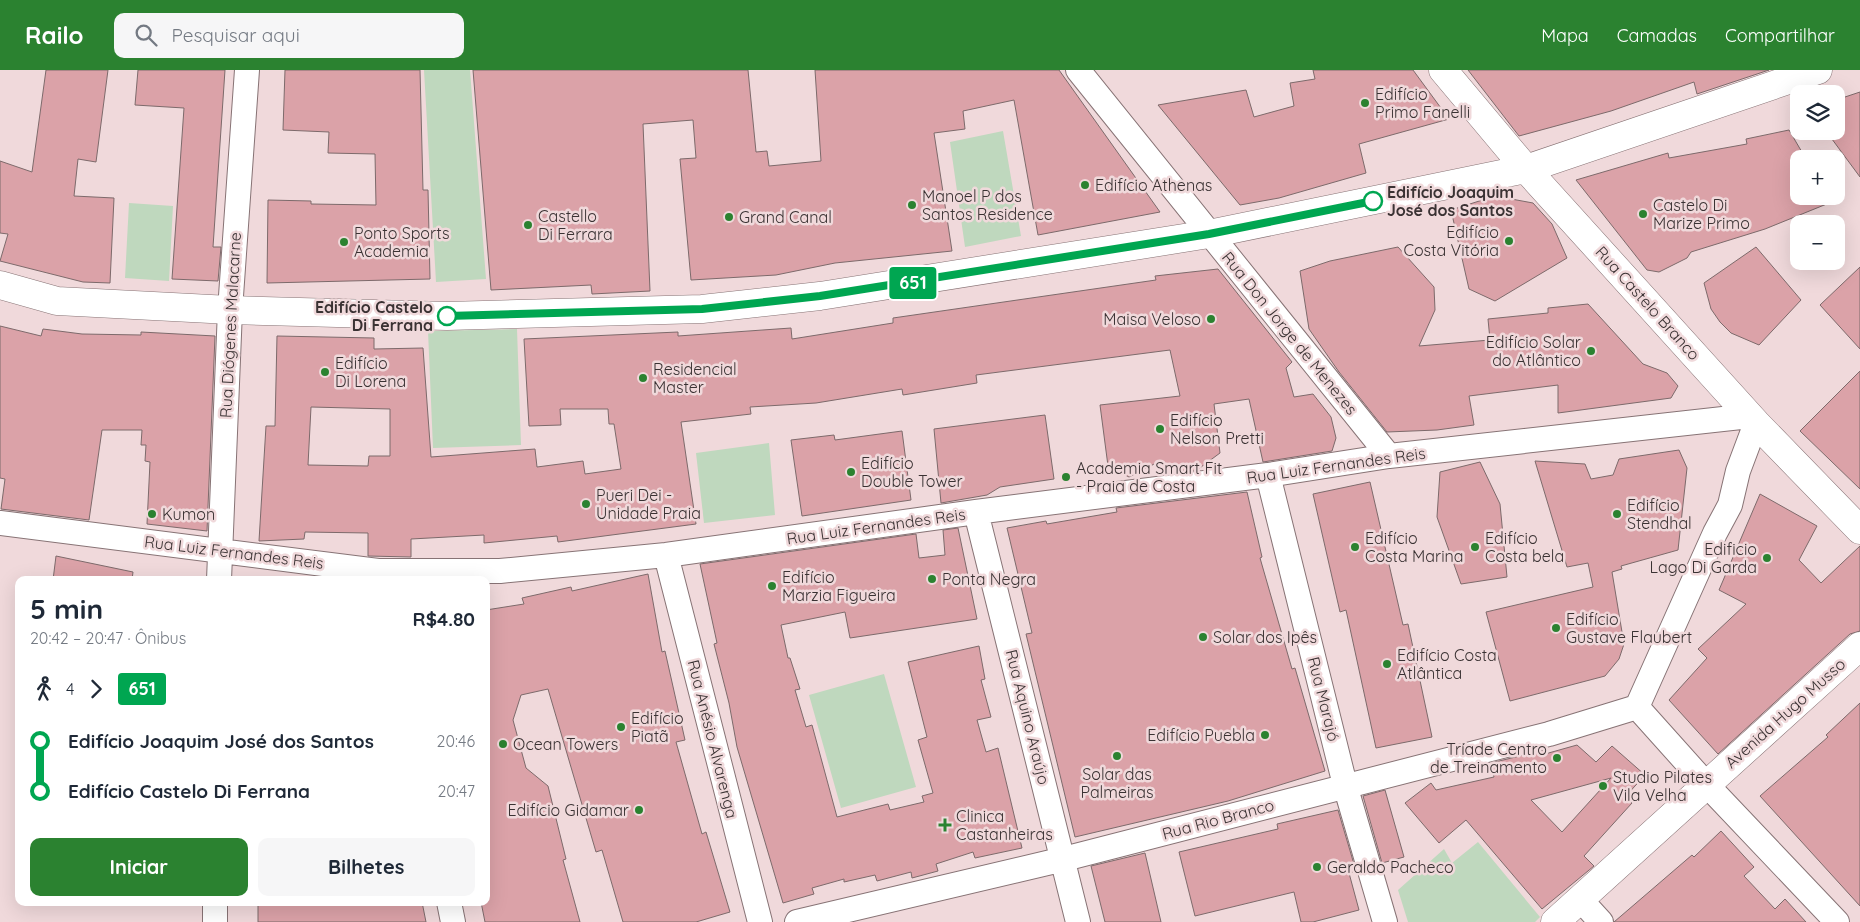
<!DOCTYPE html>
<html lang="pt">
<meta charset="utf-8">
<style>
body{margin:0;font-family:Quicksand,sans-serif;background:#f6f6f7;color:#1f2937;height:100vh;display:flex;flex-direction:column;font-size:19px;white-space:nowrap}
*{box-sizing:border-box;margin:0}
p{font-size:16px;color:#747a83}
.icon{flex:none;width:28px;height:28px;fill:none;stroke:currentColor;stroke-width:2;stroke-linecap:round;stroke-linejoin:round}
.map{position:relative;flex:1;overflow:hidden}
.drawer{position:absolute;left:15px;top:506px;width:475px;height:330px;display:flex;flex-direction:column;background:#fff;border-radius:10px;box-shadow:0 5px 20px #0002}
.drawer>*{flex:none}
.badge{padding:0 10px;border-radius:4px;font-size:18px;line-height:32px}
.controls{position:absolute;left:1790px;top:15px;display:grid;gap:10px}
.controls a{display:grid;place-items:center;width:55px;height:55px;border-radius:10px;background:#fff;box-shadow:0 5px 20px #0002;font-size:25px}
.map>.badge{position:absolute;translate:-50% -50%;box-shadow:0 0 0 2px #fff}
.legs{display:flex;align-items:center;gap:8px;height:55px;padding:0 15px;font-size:16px}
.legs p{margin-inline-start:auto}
.overview{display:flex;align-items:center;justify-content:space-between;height:85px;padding:0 15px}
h1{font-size:28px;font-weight:700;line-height:38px}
.cta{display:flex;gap:10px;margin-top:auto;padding:10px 15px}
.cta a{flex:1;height:58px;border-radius:10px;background:#2b8230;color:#fff;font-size:20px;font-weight:700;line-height:58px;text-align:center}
.cta a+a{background:#f6f6f7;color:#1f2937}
ul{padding:0 15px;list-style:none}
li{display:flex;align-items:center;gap:18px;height:50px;font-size:19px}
li i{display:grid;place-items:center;width:8px;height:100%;margin:0 6px;background:currentColor}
li i::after{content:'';width:12px;height:12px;margin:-6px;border:4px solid;border-radius:50%;background:#fff}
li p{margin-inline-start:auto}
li:first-child i{background:linear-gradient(#0000 50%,currentColor 0)}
li:last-child i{background:linear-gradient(currentColor 50%,#0000 0)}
header{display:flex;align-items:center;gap:30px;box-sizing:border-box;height:70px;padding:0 25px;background:#2b8230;color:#fff}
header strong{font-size:24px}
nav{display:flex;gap:28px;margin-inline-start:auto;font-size:18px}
.search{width:350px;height:45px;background:#f6f6f7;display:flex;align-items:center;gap:12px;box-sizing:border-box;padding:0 18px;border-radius:10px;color:#747a83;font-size:19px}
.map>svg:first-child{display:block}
.green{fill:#bfd8be}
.building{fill:#dba2a8;stroke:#7d6a6b;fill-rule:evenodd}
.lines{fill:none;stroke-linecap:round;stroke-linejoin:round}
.street-casing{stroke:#877375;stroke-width:26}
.secondary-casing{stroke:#877375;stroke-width:29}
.street{stroke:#fff;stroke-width:24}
.secondary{stroke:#fff;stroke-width:28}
.line-1-casing{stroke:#fff;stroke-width:11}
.line-1{stroke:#00a651;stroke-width:8}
.poi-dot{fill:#2b8230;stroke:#f0d9db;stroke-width:2}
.stop-1-dot{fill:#fff;stroke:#00a651;stroke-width:2.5}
.labels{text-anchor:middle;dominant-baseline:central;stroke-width:5;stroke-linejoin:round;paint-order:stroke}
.poi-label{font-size:16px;fill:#3a3233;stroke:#f0d9db;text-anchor:start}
.stop-label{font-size:16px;font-weight:bold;fill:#3a3233;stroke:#f0d9db;text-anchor:start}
.street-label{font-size:16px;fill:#3a3233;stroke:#f0d9db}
</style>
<header>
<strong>Railo</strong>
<div class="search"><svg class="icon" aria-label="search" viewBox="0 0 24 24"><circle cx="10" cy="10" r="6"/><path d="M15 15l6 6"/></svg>Pesquisar aqui</div>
<nav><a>Mapa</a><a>Camadas</a><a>Compartilhar</a></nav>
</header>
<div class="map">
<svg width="1860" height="852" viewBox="0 0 1860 852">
<rect width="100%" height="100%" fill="#f0d9db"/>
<path class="green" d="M 424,0 L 470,0 L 486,209 L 436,212 Z
M 1003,61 L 1021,166 L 965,177 L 950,72 Z
M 129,133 L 173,136 L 169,211 L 125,208 Z
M 517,259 L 521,375 L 433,378 L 428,261 Z
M 769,373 L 775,445 L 704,453 L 696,383 Z
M 884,604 L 916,717 L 841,738 L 809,625 Z
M 1478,772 L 1540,847 L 1535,852 L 1408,852 L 1398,820 L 1444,779 L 1452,793 Z"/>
<path class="building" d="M 46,0 L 108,0 L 96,92 L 78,89 L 74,126 L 114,128 L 110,213 L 83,212 L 0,191 L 8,164 L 0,163 L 0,91 L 32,102 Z
M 138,0 L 225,0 L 213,177 L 221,177 L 218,211 L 172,209 L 184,38 L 135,35 Z
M 285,0 L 420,0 L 423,120 L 428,120 L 430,209 L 267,213 L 268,130 L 311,131 L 311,134 L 376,135 L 375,84 L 328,83 L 329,62 L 283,60 Z
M 473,0 L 748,0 L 756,82 L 767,81 L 769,96 L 821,91 L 815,0 L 1059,0 L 1160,142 L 1038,165 L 1014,30 L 963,41 L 965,59 L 934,63 L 952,181 L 835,193 L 776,205 L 691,210 L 680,89 L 696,88 L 693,50 L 643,54 L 650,221 L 592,224 L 591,215 L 491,220 Z
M 1313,0 L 1413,0 L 1449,49 L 1359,74 L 1366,103 L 1279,128 L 1240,135 L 1158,35 L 1246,20 L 1254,47 L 1294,36 L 1290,13 L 1315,9 Z
M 1468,0 L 1769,0 L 1697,24 L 1694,12 L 1611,41 L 1519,66 Z
M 1860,22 L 1860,107 L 1826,61 L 1836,61 L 1836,30 Z
M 1789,60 L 1806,89 L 1799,89 L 1799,126 L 1844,127 L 1765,159 L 1691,182 L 1687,188 L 1659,202 L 1647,200 L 1576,110 L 1668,83 L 1669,88 L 1747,74 L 1746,69 Z
M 1495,126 L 1533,133 L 1552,154 L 1567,188 L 1495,231 L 1469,219 L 1451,140 Z
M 1398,177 L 1434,217 L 1435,240 L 1419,276 L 1490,270 L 1488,249 L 1548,243 L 1548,238 L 1588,234 L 1643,294 L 1667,303 L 1678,316 L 1671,328 L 1558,343 L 1558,315 L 1469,326 L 1474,355 L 1437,360 L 1387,362 L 1339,302 L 1309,259 L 1300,201 L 1330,191 Z
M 1756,177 L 1801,230 L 1759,275 L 1731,263 L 1720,252 L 1711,239 L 1704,213 Z
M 1860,197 L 1860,279 L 1820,235 Z
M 1218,199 L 1292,292 L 1286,298 L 1294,327 L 1313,324 L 1331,347 L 1336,368 L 1332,381 L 1263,392 L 1249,329 L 1214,334 L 1220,383 L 1197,400 L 1186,402 L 1160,391 L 1129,407 L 1108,396 L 1100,335 L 1180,326 L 1170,280 L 976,305 L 977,313 L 903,325 L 902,319 L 816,333 L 750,337 L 751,344 L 681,352 L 696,454 L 558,472 L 557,466 L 484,473 L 484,465 L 411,469 L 411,487 L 368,486 L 368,463 L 305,462 L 304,469 L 259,471 L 266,356 L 275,356 L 277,266 L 374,268 L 374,279 L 423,278 L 431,387 L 535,379 L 537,397 L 583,391 L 585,404 L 621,399 L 614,354 L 609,354 L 608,339 L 560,339 L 561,355 L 529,356 L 524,269 L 678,262 L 678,266 L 791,258 L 792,269 L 893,253 L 893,248 L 1156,210 L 1155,206 ZM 311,337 L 390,339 L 390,386 L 369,386 L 368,396 L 308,395 Z
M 0,256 L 41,266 L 43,259 L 82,264 L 141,265 L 141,262 L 215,266 L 207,461 L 147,454 L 150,392 L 145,391 L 146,375 L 141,375 L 142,360 L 102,360 L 89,450 L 1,439 L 5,409 L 0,408 Z
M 1860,301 L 1860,419 L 1800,361 Z
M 1045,345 L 1054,409 L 1000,417 L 987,425 L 941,433 L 934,359 Z
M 902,361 L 911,430 L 802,446 L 791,370 L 834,365 L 835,370 Z
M 1679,380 L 1687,398 L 1678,480 L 1621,496 L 1622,499 L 1612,502 L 1624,574 L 1619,589 L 1605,606 L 1510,631 L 1486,542 L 1593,517 L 1588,493 L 1567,497 L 1535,391 L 1585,394 L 1591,409 L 1613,405 L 1619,389 Z
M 1480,392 L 1500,434 L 1507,507 L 1461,514 L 1437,447 L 1440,402 Z
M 1370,412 L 1403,555 L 1408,554 L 1432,667 L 1376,678 L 1346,540 L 1340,542 L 1313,424 Z
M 1247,422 L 1262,487 L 1260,488 L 1292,599 L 1295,598 L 1325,701 L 1228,731 L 1075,767 L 1026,564 L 1032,563 L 1007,458 L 1046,451 L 1047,454 L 1117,442 L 1116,438 Z
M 1760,424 L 1817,456 L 1799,490 L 1821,513 L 1860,476 L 1860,561 L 1850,564 L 1718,684 L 1669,630 L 1707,588 L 1698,579 L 1746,534 L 1719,520 Z
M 958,458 L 977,549 L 850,568 L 845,542 L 781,555 L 788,588 L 790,588 L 800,619 L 795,620 L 806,657 L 812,655 L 837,747 L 888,734 L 890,740 L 924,732 L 922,726 L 933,723 L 918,670 L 927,667 L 908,592 L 979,576 L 985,609 L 981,610 L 991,647 L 977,650 L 986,682 L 998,678 L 1022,778 L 975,788 L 973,782 L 936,794 L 938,801 L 912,808 L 911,802 L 877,811 L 875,805 L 844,812 L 844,809 L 812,818 L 814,824 L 783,833 L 737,677 L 729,633 L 714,574 L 717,573 L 700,494 L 916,464 L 919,488 L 945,485 L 943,460 Z
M 56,486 L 133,502 L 132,510 L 53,510 Z
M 648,504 L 662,582 L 665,581 L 685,670 L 676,672 L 702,764 L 706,762 L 730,842 L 696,852 L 623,852 L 602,780 L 596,782 L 548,619 L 521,625 L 513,650 L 526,698 L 548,716 L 566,789 L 563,790 L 580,852 L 485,852 L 481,832 L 486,832 L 486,540 L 524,534 L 522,528 L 571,517 L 572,521 Z
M 1860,633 L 1860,836 L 1760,726 L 1828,667 L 1826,665 Z
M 1577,675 L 1596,692 L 1612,676 L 1645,705 L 1625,727 L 1632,733 L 1584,786 L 1594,796 L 1542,839 L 1466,750 L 1439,773 L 1405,733 L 1431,713 L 1436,720 L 1494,707 L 1491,693 L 1544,680 L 1545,684 ZM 1611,708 L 1562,762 L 1531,730 Z
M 1385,720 L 1404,787 L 1382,793 L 1363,726 Z
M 1338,740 L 1356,801 L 1349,803 L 1359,840 L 1313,852 L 1301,852 L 1294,822 L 1195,846 L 1179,782 L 1278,759 L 1277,754 Z
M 1721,761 L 1754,797 L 1744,806 L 1775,839 L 1785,829 L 1806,852 L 1614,852 L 1692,785 L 1694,787 Z
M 1145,783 L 1161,852 L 1105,852 L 1091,796 Z
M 258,832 L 422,832 L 426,852 L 258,852 Z"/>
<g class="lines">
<g class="street-casing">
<path id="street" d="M 1078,0 L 1389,386
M 1268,405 L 1345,715 L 1385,852
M 976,442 L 1078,852
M 0,453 L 378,501 L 500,501 L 666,485 L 976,442 L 1268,405 L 1389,386 L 1750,346
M 666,485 L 760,852
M 219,510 L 230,240 L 247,0
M 1637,637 L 1715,463 L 1730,435 L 1738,401 L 1756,353
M 1637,637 L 1706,714 L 1837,852
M 1580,829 L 1601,852
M 449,832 L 453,852
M 215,852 L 215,832
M 797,852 L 1064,789 L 1549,664 L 1637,637"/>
</g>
<g class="secondary-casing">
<path id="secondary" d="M 1443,0 L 1526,99 L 1756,353 L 1860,460
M 0,215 L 57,231 L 230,240 L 447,246 L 702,239 L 820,226 L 1209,164 L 1526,99 L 1818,0
M 1555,852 L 1860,576"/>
</g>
<use href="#street" class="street"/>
<use href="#secondary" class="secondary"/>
</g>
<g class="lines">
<g class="line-1-casing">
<path id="line-1" d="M 447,246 L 702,239 L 820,226 L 1209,164 L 1373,131"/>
</g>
<use href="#line-1" class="line-1"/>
</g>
<g class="poi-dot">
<circle cx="1365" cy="33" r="5"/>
<circle cx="1085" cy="115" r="5"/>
<circle cx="912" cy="135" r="5"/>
<circle cx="1643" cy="144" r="5"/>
<circle cx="729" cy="147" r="5"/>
<circle cx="528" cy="155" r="5"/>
<circle cx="1509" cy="171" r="5"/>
<circle cx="344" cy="172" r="5"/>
<circle cx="1211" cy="249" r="5"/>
<circle cx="1591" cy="281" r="5"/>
<circle cx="325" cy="302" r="5"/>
<circle cx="643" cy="308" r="5"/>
<circle cx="1160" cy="359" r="5"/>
<circle cx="851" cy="402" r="5"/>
<circle cx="1066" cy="407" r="5"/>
<circle cx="586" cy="434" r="5"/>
<circle cx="152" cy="444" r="5"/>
<circle cx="1617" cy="444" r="5"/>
<circle cx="1355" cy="477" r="5"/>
<circle cx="1475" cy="477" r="5"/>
<circle cx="1767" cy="488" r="5"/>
<circle cx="932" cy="509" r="5"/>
<circle cx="772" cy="516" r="5"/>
<circle cx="1556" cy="558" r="5"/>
<circle cx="1203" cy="567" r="5"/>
<circle cx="1387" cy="594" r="5"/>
<circle cx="621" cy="657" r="5"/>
<circle cx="1265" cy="665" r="5"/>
<circle cx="503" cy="674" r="5"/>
<circle cx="1117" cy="686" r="5"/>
<circle cx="1557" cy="688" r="5"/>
<circle cx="1603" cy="716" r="5"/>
<circle cx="639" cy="740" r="5"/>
<path d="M942.5 747.5h5v5h5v5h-5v5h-5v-5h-5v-5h5z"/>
<circle cx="1317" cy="797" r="5"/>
</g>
<g class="stop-1-dot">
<circle cx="1373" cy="131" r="9"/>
<circle cx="447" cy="246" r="9"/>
</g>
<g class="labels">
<g class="poi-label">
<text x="1375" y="24">Edifício<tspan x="1375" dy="18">Primo Fanelli</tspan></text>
<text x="1095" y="115">Edifício Athenas</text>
<text x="922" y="126">Manoel P dos<tspan x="922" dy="18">Santos Residence</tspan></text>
<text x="1653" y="135">Castelo Di<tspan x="1653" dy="18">Marize Primo</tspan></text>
<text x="538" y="146">Castello<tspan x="538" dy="18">Di Ferrara</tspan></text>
<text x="739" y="147">Grand Canal</text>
<text x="1499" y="162" text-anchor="end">Edifício<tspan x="1499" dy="18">Costa Vitória</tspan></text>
<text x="354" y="163">Ponto Sports<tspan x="354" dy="18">Academia</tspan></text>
<text x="1201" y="249" text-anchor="end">Maisa Veloso</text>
<text x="1581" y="272" text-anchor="end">Edifício Solar<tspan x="1581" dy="18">do Atlântico</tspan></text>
<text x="335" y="293">Edifício<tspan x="335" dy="18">Di Lorena</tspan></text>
<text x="653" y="299">Residencial<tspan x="653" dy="18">Master</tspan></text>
<text x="1170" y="350">Edifício<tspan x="1170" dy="18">Nelson Pretti</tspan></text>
<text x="861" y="393">Edifício<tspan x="861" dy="18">Double Tower</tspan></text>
<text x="1076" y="398">Academia Smart Fit<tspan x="1076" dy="18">- Praia de Costa</tspan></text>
<text x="596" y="425">Pueri Dei -<tspan x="596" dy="18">Unidade Praia</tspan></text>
<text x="1627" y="435">Edifício<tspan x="1627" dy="18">Stendhal</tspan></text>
<text x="162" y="444">Kumon</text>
<text x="1365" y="468">Edifício<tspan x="1365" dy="18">Costa Marina</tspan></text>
<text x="1485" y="468">Edifício<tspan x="1485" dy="18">Costa bela</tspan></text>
<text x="1757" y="479" text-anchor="end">Edificio<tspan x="1757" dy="18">Lago Di Garda</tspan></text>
<text x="782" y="507">Edifício<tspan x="782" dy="18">Marzia Figueira</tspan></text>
<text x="942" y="509">Ponta Negra</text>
<text x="1566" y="549">Edifício<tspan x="1566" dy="18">Gustave Flaubert</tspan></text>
<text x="1213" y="567">Solar dos Ipês</text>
<text x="1397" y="585">Edifício Costa<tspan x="1397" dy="18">Atlântica</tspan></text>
<text x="631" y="648">Edifício<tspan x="631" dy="18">Piatã</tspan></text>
<text x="1255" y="665" text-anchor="end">Edifício Puebla</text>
<text x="513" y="674">Ocean Towers</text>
<text x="1547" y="679" text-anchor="end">Tríade Centro<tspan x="1547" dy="18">de Treinamento</tspan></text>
<text x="1117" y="704" text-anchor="middle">Solar das<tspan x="1117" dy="18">Palmeiras</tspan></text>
<text x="1613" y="707">Studio Pilates<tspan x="1613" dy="18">Vila Velha</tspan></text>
<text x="629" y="740" text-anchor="end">Edifício Gidamar</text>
<text x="956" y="746">Clinica<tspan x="956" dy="18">Castanheiras</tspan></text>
<text x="1327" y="797">Geraldo Pacheco</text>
</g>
<g class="stop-label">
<text x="1387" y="122">Edifício Joaquim<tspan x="1387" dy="18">José dos Santos</tspan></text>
<text x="433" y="237" text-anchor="end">Edifício Castelo<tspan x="433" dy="18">Di Ferrana</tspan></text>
</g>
<g class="street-label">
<text transform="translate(1648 233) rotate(48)">Rua Castelo Branco</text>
<text transform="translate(230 255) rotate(-87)">Rua Diógenes Malacarne</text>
<text transform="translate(1290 263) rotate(51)">Rua Don Jorge de Menezes</text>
<text transform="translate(1336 395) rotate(-8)">Rua Luiz Fernandes Reis</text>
<text transform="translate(876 456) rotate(-8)">Rua Luiz Fernandes Reis</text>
<text transform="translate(234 482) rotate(7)">Rua Luiz Fernandes Reis</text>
<text transform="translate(1324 629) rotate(76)">Rua Marajó</text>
<text transform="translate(1785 643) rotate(-42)">Avenida Hugo Musso</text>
<text transform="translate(1028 647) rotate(76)">Rua Aquino Araújo</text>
<text transform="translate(713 669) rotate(76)">Rua Anésio Alvarenga</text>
<text transform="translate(1218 749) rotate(-15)">Rua Rio Branco</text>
</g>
</g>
</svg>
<div class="controls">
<a><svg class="icon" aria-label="layers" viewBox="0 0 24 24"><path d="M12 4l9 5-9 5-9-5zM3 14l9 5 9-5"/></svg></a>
<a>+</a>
<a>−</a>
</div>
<b class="badge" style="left:913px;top:213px;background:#00a651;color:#fff">651</b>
<section class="drawer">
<div class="overview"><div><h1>5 min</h1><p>20:42 – 20:47 · Ônibus</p></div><b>R$4.80</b></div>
<div class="legs"><svg class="icon" aria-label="walk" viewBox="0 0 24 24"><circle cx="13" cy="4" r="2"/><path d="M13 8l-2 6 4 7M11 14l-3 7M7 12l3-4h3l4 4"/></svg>4<svg class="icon" aria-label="forward" viewBox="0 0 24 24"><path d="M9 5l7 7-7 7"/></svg><b class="badge" style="background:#00a651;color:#fff">651</b></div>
<ul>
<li><i style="color:#00a651"></i><b>Edifício Joaquim José dos Santos</b><p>20:46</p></li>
<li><i style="color:#00a651"></i><b>Edifício Castelo Di Ferrana</b><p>20:47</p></li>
</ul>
<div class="cta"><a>Iniciar</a><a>Bilhetes</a></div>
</section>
</div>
